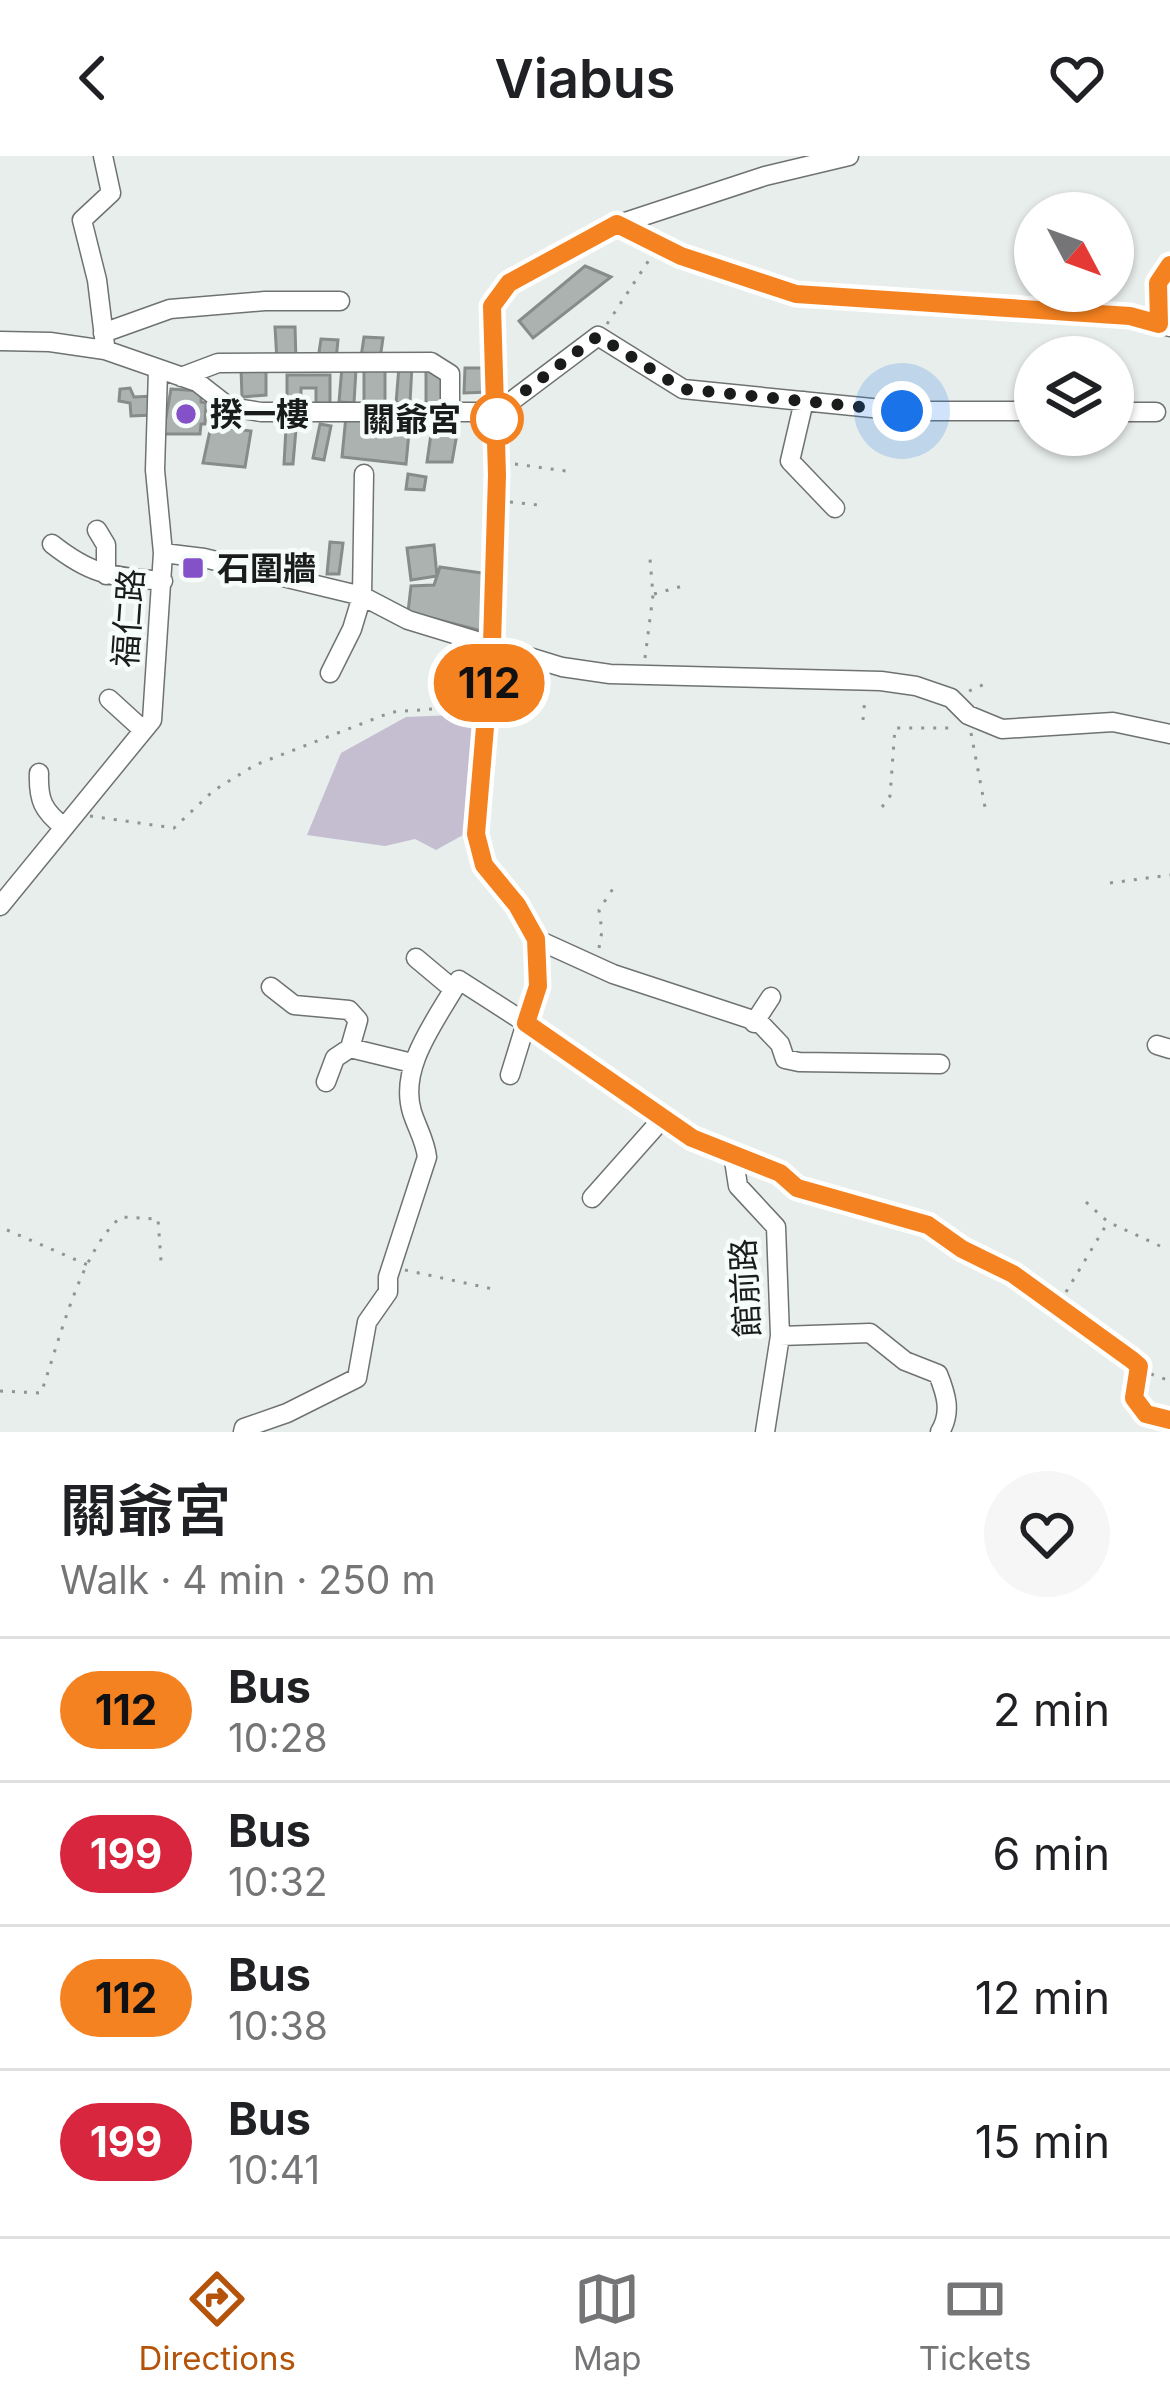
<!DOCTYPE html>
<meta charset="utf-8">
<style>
body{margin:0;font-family:Inter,"Noto Sans TC",sans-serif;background:#f6f6f6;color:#202124;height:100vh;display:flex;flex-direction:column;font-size:45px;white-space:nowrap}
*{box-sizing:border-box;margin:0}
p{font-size:39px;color:#757577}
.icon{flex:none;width:66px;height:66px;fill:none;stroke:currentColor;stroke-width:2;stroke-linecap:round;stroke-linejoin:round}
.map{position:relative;height:1276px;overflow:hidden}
.sheet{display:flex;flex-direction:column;background:#fff;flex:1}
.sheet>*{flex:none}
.badge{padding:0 24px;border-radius:39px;font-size:42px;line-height:78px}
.needle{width:78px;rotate:131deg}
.buttons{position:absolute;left:1014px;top:36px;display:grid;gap:24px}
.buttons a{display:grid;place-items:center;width:120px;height:120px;border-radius:50%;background:#fff;box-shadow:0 3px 9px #0004;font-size:60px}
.you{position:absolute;width:60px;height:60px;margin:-30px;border:9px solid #fff;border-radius:50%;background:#1a73e8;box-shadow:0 0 0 18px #1a73e833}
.map>.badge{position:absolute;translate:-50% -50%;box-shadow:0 0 0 6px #fff}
.round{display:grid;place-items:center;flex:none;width:126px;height:126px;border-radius:63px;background:#f6f6f6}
.summary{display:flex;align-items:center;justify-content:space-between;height:204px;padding:0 60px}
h1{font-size:57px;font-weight:600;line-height:90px}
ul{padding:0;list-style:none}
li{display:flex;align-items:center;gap:36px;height:144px;padding:0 60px;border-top:3px solid #e0e0e0}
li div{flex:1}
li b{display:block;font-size:45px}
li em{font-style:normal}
li .badge{min-width:132px;font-weight:700;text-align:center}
header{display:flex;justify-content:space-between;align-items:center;height:156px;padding:0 60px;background:#fff;font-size:54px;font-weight:600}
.dock{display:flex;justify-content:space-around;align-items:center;height:168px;border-top:3px solid #e0e0e0;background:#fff;font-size:33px;color:#757577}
.dock a{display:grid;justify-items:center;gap:6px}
.dock .active{color:#b45309}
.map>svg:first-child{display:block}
.green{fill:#c4bed0}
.building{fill:#acb2b0;stroke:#868c89;stroke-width:3}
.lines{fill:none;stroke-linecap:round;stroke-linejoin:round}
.minor-casing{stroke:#6e7371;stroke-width:21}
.path{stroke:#909492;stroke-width:3;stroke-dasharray:3 9;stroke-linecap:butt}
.minor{stroke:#fff;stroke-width:18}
.line-casing{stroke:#fff;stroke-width:27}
.line{stroke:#f58220;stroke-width:18}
.walk{stroke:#1a1c1b;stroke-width:12;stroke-dasharray:0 21.6}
.poi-dot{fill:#8551c9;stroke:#f6fcf9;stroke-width:4.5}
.stop-dot{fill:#fff;stroke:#f58220;stroke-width:6}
.labels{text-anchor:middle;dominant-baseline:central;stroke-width:9;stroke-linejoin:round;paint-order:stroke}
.poi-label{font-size:33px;font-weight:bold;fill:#1a1c1b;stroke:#f6fcf9;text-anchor:start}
.stop-label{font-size:33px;font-weight:bold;fill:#1a1c1b;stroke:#f6fcf9;text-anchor:end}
.street-label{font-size:33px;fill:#1a1c1b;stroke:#f6fcf9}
</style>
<header><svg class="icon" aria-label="back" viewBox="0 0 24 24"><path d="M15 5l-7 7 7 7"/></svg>Viabus<svg class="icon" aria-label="heart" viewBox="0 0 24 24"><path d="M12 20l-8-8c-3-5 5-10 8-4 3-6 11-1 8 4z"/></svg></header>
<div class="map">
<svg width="1170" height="1276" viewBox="0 0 1170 1276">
<rect width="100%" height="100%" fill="#e8eeec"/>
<path class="green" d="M 478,558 L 472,674 L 436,694 L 415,683 L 385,690 L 307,679 L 341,597 L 406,561 Z"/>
<path class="building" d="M 585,110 L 611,121 L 533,182 L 519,165 Z
M 275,171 L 295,171 L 296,204 L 277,205 Z
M 364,181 L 383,182 L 380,203 L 361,201 Z
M 321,183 L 338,184 L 336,204 L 318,203 Z
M 412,209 L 410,247 L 396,248 L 399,210 Z
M 426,209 L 447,219 L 446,246 L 426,248 Z
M 342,211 L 356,213 L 354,247 L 339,246 Z
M 385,211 L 385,248 L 364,249 L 364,212 Z
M 465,212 L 490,212 L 489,236 L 464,237 Z
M 241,213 L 266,213 L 266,239 L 242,241 Z
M 287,219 L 330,219 L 330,248 L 316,247 L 316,232 L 301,232 L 301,250 L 287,250 Z
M 130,232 L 134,241 L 153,240 L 153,259 L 131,260 L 130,247 L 119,245 L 120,233 Z
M 171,233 L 201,235 L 201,246 L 206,247 L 205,268 L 201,268 L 200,278 L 163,278 Z
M 346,260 L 410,266 L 406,308 L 342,301 Z
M 433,264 L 459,266 L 452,306 L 427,306 Z
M 320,268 L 331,270 L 324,304 L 313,302 Z
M 211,270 L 251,275 L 245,311 L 203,307 Z
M 286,272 L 296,273 L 293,308 L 284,308 Z
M 408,318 L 426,321 L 424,334 L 406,333 Z
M 330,386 L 343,387 L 339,418 L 327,418 Z
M 434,389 L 437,420 L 411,424 L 407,392 Z
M 440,411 L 489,418 L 482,475 L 408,456 L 411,430 L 434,429 Z"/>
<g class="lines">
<g class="minor-casing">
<path id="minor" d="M 103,0 L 111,37 L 82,64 L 97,124 L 105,189
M 618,69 L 681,100 L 796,138 L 1130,160 L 1170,171
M 1159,168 L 1158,127 L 1170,109
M 103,177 L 170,153 L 265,145 L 340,145
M 0,185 L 50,186 L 105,194 L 197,226 L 229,251 L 261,256 L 497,256 L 598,180 L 683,233 L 902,255 L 1035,255
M 158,214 L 155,314 L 163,397
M 181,221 L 218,207 L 431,206 L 450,218 L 450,259
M 804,245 L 790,305 L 835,352
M 1113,256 L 1156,256
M 97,374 L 106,389 L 106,419
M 52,388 C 94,421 112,420 163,425
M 330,517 L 352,473 L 362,440 L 364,318
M 109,543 L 143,574
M 39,617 C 38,644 43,655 64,671
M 0,750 L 152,564 L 163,397 L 204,402 L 362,440 L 408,464 L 562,511 L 610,518 L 881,525 L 916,530 L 951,542 L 968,559 L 1002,573 L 1113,566 L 1170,578
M 536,783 L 613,818 L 759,866 L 780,888 L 785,903 L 799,906 L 940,908
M 416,802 L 453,833
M 271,831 L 294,849 L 349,854 L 358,864 L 350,892 L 412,907
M 754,867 L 771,841
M 1157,889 L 1170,893
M 510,919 L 526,867 L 691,982 L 780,1017 L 798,1032 L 928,1069 L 962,1093 L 1013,1118 L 1132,1204 L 1139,1210 L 1134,1242 L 1146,1258 L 1170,1264
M 326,926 L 335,902 L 350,892
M 733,998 L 738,1030 L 776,1071 L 780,1180 L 765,1276
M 592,1042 L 663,962
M 780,1180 L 870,1177 L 905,1205 L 938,1218 C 946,1238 952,1256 940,1276
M 243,1276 L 244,1272 L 287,1257 L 357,1222 L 367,1166 L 388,1136 L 388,1121 L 427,1001 C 425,984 417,972 412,956 C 398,910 438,862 459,824 L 526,867 L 538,830 L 536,783 L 517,749 L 484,709 L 476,678 L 492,489 L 497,319 L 492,150 L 509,127 L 613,70 L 765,20 L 849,0"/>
</g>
<path class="path" d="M 607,168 L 651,101
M 515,308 L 566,315
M 510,346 L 538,349
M 654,438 L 686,429
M 645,502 L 653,439 L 650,403
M 969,535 L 989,526
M 863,564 L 865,542
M 971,577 L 985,651
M 882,651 L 890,640 L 895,572 L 951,572 L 956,569
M 90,660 L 174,672 L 213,635 L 255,609 L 392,556 L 473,550
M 1110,727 L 1170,719
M 599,792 L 602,775 L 599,754 L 616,728
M 1086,1046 L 1108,1066 L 1160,1090
M 7,1074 L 88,1109
M 405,1114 L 493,1133
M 1066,1136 L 1108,1066
M 1151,1218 L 1170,1225
M 0,1235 L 41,1237 C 59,1187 80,1095 121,1061 L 158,1063 L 161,1105"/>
<use href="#minor" class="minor"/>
</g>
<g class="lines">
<g class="line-casing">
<path id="line" d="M 1170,109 L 1158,127 L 1159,168 L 1130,160 L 796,138 L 681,100 L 617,68 L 509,127 L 492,150 L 497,319 L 492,488 L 476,678 L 484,709 L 517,749 L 536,783 L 538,830 L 526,867 L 692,982 L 780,1017 L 797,1032 L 928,1069 L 962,1093 L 1013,1118 L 1132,1204 L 1139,1210 L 1134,1242 L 1146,1258 L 1170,1264"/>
</g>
<use href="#line" class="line"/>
<path class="walk" d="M 497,263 L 497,256 L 598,180 L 683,233 L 902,255"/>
</g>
<g class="poi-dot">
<circle cx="186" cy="258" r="12"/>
<rect x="181" y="400" width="24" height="24" rx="6"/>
</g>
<circle class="stop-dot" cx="497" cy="263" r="24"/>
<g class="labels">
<g class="poi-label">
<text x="210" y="258">揆一樓</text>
<text x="217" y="412">石圍牆</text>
</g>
<g class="stop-label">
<text x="461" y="263">關爺宮</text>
</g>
<g class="street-label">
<text transform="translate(128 462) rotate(-86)">福仁路</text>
<text transform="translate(745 1132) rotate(-93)">館前路</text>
</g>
</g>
</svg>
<div class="buttons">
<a><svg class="needle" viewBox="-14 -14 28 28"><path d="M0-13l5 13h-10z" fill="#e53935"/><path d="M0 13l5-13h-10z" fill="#757577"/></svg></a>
<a><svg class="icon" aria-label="layers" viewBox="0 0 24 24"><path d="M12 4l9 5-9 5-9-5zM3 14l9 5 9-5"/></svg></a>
</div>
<div class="you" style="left:902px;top:255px"></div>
<b class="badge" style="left:489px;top:527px;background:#f58220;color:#111">112</b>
</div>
<section class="sheet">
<div class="summary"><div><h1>關爺宮</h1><p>Walk · 4 min · 250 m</p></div><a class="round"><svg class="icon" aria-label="heart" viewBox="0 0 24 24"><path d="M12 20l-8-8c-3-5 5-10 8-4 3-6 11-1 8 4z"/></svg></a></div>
<ul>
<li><span class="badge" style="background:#f58220;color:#111">112</span><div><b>Bus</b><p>10:28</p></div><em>2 min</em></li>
<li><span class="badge" style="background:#d7263d;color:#fff">199</span><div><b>Bus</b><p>10:32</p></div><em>6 min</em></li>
<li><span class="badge" style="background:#f58220;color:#111">112</span><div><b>Bus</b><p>10:38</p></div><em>12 min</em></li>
<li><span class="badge" style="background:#d7263d;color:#fff">199</span><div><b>Bus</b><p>10:41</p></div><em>15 min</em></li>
</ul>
</section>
<nav class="dock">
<a class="active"><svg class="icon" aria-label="directions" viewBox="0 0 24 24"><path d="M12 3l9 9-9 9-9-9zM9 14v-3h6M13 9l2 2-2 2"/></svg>Directions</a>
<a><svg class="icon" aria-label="map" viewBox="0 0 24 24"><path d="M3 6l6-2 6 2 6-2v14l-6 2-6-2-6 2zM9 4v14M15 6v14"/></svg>Map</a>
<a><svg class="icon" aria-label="tickets" viewBox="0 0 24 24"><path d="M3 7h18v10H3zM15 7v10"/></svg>Tickets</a>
</nav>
